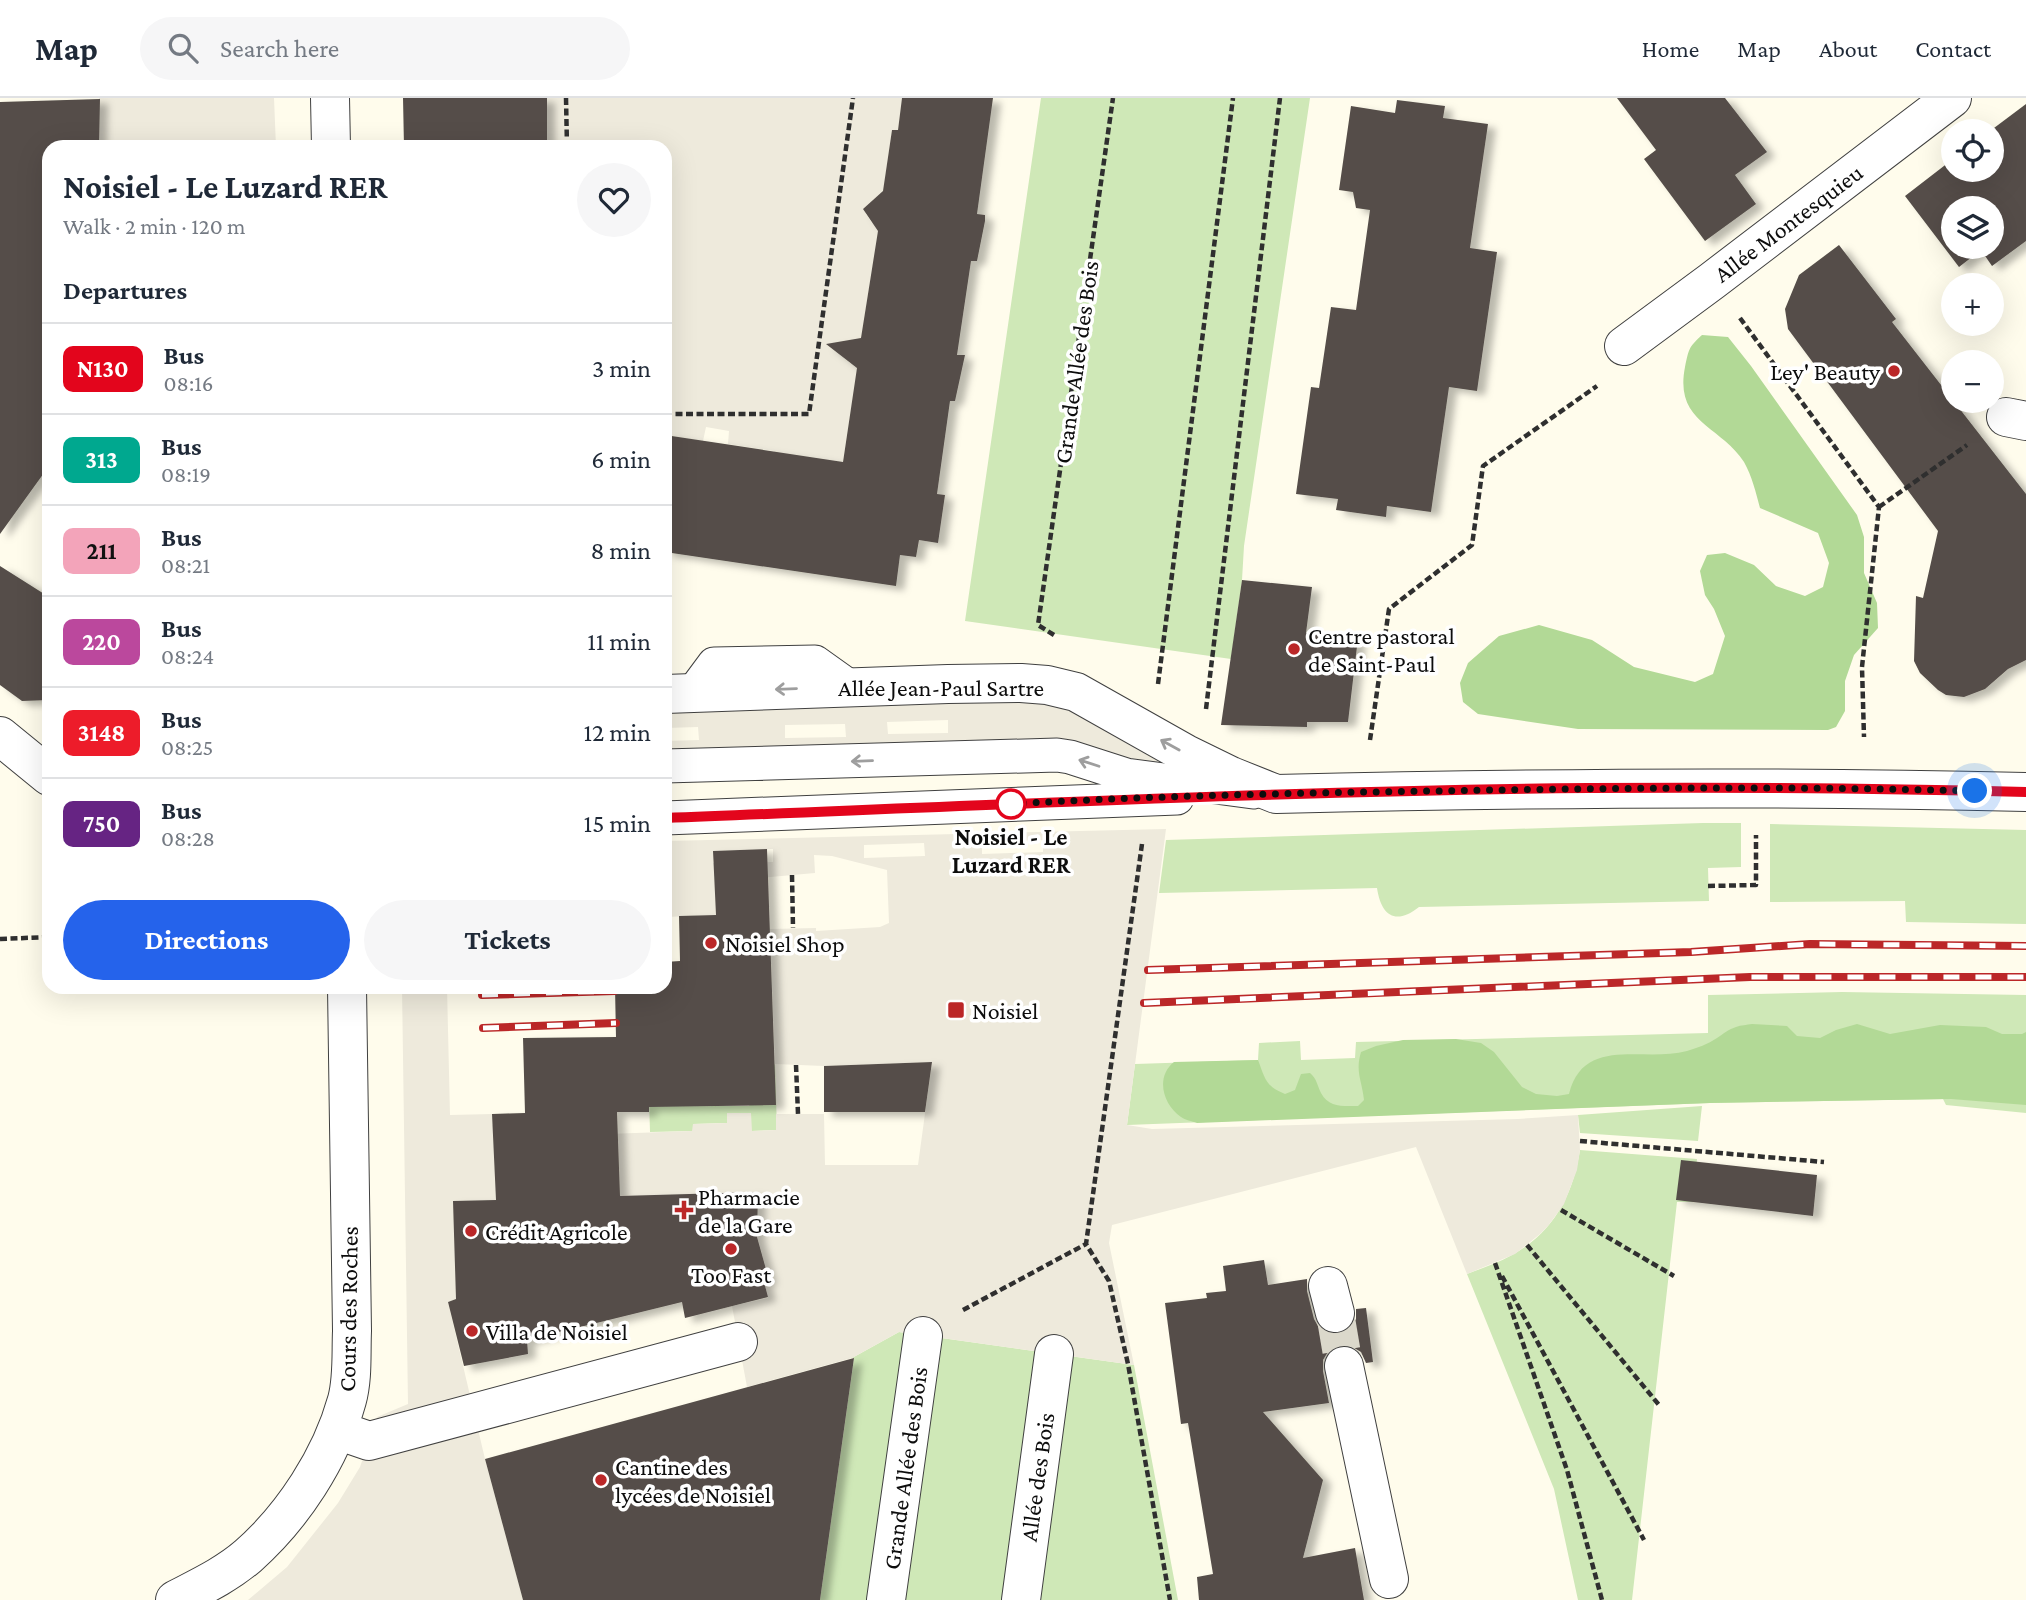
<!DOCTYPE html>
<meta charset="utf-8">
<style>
body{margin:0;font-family:"Crimson Pro",serif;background:#f6f6f7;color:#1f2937;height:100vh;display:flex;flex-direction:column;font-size:26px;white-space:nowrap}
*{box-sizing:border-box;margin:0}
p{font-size:23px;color:#747a83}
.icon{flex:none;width:38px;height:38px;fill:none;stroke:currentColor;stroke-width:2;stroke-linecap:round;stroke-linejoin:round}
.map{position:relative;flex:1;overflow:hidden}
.details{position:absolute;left:42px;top:42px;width:630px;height:854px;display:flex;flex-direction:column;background:#fff;border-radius:21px;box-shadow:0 7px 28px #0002}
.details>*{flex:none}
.badge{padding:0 14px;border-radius:10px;font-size:24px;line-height:46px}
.controls{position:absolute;left:1941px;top:21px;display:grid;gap:14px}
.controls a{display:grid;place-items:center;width:63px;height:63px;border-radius:50%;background:#fff;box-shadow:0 7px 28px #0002;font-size:35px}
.you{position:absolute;width:35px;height:35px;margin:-18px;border:5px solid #fff;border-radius:50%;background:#1a73e8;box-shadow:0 0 0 10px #1a73e833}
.map>.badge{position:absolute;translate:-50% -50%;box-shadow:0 0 0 4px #fff}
h2{padding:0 21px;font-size:26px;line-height:63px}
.round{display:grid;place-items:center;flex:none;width:74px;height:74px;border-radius:37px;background:#f6f6f7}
.overview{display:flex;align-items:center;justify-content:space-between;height:119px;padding:0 21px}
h1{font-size:33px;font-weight:700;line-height:52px}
.button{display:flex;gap:14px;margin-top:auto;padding:14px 21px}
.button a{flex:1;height:80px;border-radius:42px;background:#2563eb;color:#fff;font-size:28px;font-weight:700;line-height:80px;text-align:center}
.button a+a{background:#f6f6f7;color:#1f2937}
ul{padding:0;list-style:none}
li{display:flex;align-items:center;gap:21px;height:91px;padding:0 21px;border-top:2px solid #e0e1e3}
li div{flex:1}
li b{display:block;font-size:26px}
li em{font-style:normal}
li .badge{min-width:77px;font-weight:700;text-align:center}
header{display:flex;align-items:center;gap:42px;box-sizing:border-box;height:98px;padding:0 35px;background:#fff;border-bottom:2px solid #e0e1e3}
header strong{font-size:33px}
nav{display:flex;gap:38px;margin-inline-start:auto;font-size:24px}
.search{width:490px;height:63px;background:#f6f6f7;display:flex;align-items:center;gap:18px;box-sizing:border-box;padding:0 24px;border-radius:38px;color:#747a83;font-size:26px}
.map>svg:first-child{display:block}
.green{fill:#cfe8b7}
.forest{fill:#b2d996}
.plaza{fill:#eeeadc;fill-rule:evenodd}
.building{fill:#554e49;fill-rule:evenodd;filter:url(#shadow)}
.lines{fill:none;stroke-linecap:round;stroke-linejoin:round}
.street-tunnel{stroke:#dbd8cb;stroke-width:38;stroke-dasharray:38 19;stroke-linecap:butt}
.lane-casing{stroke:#404040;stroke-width:35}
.street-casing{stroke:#404040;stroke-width:40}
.path{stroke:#2f2f2f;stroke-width:4.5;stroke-dasharray:7 3.5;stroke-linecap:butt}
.lane{stroke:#fff;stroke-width:33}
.street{stroke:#fff;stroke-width:38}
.rail-casing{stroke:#bb2728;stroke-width:8}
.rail{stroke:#fff;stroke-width:5;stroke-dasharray:16;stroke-linecap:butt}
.oneway{stroke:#9e9e9e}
.line-casing{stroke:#fff;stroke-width:16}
.line{stroke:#e3051c;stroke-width:10}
.walk{stroke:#0d0d0d;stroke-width:7;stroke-dasharray:0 12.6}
.poi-dot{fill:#bb2728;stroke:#fff;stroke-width:2.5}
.stop-dot{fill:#fff;stroke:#e3051c;stroke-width:3.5}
.labels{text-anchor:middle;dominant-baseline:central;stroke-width:7;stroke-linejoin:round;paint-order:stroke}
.street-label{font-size:24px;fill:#0d0d0d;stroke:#fff}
.poi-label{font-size:24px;fill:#0d0d0d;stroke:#fff;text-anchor:start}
.stop-label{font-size:24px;font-weight:bold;fill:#0d0d0d;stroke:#fff}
</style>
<header>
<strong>Map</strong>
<div class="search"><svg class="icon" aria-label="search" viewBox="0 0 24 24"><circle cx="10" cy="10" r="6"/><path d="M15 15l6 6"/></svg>Search here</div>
<nav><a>Home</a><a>Map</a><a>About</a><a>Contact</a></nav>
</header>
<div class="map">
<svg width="2026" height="1502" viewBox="0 0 2026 1502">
<defs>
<filter id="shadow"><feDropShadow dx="8" dy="4.5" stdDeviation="3.5" flood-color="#0004"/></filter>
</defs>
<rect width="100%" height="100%" fill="#fffcec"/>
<path class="green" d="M 1041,0 L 1310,0 L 1244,448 L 1242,482 L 1231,561 L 965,523 Z
M 1703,725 L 1741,725 L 1741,769 L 1708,770 L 1709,803 L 1419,809 C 1395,828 1381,817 1377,790 L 1159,795 L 1166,742 Z
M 1770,726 L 2026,732 L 2026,826 L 1906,824 L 1905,803 L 1770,804 Z
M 1842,894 L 2026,897 L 2026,1015 L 1946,1007 L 1943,1001 L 1710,1005 L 1127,1027 L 1135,966 L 1258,962 L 1259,945 L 1300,943 L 1301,962 L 1355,960 L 1356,944 L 1708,935 L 1708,897 Z
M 775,966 L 777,1032 L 751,1033 L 727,1015 L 727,1025 L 693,1026 L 693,1033 L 650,1034 L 649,1000 L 690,1008 L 749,1008 Z
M 1702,1008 L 1698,1043 L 1580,1035 L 1578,1017 Z
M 1580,1052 L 1697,1061 L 1693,1104 L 1677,1104 L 1632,1502 L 1578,1502 L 1554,1391 L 1467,1176 C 1482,1170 1498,1165 1512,1157 C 1554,1134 1573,1097 1580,1052 Z
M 899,1234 L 1134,1267 L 1178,1502 L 820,1502 L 854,1260 L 852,1260 Z"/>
<path class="forest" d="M 1702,237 L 1728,239 L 1751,268 L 1857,417 L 1864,439 L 1864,475 L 1877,505 L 1878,530 L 1854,557 L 1845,583 L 1845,613 L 1836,629 L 1828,632 L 1578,631 L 1478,616 L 1463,604 L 1460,585 L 1468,565 L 1499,538 L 1539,527 L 1592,542 L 1634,569 L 1695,584 L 1713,576 L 1725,538 L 1714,511 L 1705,497 L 1700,473 L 1707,457 L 1725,455 L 1754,467 L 1776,488 L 1805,498 L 1823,489 L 1829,465 L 1818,435 L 1760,410 C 1756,395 1752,378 1744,364 C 1720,327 1674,325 1685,269 C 1689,251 1688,250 1702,237 Z
M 1752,926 L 1787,928 L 1797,938 L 1820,940 L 1836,932 L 1857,926 L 1890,936 L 1940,927 L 1986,929 L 2002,936 L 2022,936 L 2026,934 L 2026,1007 L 1951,1001 L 1710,1005 L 1197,1025 C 1192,1023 1185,1022 1181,1019 C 1163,1007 1155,979 1174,964 L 1258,962 C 1265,980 1265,988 1285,996 L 1295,992 L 1301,976 L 1310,975 C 1317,981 1317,987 1321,995 C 1329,1010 1343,1008 1358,1008 L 1364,1002 C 1362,982 1355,974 1361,954 L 1376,948 L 1403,942 L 1456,941 L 1481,945 L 1494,954 L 1522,989 L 1536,996 L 1557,998 L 1569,996 C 1584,937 1643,965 1687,953 C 1697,950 1708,946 1717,940 C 1723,936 1729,931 1736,929 C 1741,927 1747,927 1752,926 Z"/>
<path class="plaza" d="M 99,0 L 274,0 L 276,49 L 99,49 Z
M 547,0 L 902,0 L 898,32 L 892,32 L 885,80 L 887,103 L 866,116 L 872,125 L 883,127 L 872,171 L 864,222 L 866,243 L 841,251 L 843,259 L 850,265 L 863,267 L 851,311 L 840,382 L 773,361 L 774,353 L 728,346 L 729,333 L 706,329 L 703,343 L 665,337 L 665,49 L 504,49 L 547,46 Z
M 1013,600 L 1064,606 L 1177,669 L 665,656 L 665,643 L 699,642 L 698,629 L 665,630 L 665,613 ZM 948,622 L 948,635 L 888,636 L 887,624 ZM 845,626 L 846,639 L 785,640 L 785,627 Z
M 1166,731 L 1127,1027 L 1152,1031 L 1518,1021 L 1578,1017 L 1580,1052 L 1577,1072 L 1564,1106 L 1548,1128 L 1540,1136 L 1515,1156 L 1467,1176 L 1416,1049 L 1112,1127 L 1109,1145 L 1134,1267 L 899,1234 L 852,1260 L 747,1289 L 732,1208 L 768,1200 L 764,1184 L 769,1182 L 456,1201 L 448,1204 L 485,1361 L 523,1502 L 248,1502 L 287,1469 L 338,1405 L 360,1369 L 377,1319 L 408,1306 L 402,889 L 447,889 L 450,1017 L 492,1016 L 494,1040 L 692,1033 L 693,1026 L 727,1025 L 727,1015 L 751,1015 L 752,1033 L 776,1032 L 776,1016 L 824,1016 L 825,1067 L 918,1067 L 932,964 L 824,968 L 775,966 L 770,831 L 816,830 L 816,833 L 880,829 L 889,825 L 887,772 L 832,758 L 814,757 L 815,775 L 747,781 L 742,816 L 665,819 L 665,743 ZM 1043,742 L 1043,754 L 982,756 L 982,743 ZM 924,745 L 925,758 L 864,760 L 864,747 ZM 773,751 L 773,764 L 713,765 L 713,753 Z"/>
<path class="building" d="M 403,0 L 547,0 L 547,46 L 504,49 L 404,49 Z
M 902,0 L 993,0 L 977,116 L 985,117 L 985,123 L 977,163 L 971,163 L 957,257 L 965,257 L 955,303 L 950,303 L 937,396 L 945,397 L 938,445 L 919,442 L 916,459 L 900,457 L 896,488 L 665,454 L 665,337 L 843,364 L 857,270 L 826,246 L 861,240 L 878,133 L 863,111 L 883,93 L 892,32 L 898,32 Z
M 1617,0 L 1725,0 L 1767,54 L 1735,77 L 1756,106 L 1705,143 L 1644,61 L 1656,52 Z
M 100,1 L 99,49 L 49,49 L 49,368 L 0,436 L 0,4 Z
M 1397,2 L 1445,8 L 1443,20 L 1488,26 L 1470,150 L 1497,154 L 1477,293 L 1449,289 L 1431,414 L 1387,408 L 1386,419 L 1336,412 L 1338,401 L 1296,396 L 1311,289 L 1319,290 L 1331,209 L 1356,212 L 1370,112 L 1356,110 L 1353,94 L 1339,92 L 1351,8 L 1395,15 Z
M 2026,6 L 2026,143 L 1992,168 L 1981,152 L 1959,169 L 1905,98 L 1953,61 L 1953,72 L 1992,72 L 1992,33 L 1990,33 ZM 1953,110 L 1992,110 L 1992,149 L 1953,149 Z
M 1839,147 L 1896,221 L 1892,224 L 2026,396 L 2026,562 L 2008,571 L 1985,591 L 1964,599 L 1946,597 L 1938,592 L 1920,575 L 1914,563 L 1916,498 L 1923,500 L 1938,433 L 1788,231 L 1785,211 L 1799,177 Z
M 0,468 L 49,499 L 49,602 L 22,603 L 0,587 Z
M 1242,482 L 1312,489 L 1306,535 L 1358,540 L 1348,624 L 1307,624 L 1307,629 L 1221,627 Z
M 767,751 L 776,1007 L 649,1009 L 649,1014 L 617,1014 L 620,1098 L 758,1094 L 757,1139 L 769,1182 L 764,1184 L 768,1199 L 685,1220 L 682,1204 L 527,1242 L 528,1256 L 464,1268 L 448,1204 L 456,1201 L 453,1103 L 496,1102 L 492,1016 L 525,1015 L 523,940 L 616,939 L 615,889 L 665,889 L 665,864 L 680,863 L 679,818 L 716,817 L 713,753 Z
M 932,964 L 925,1014 L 824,1014 L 824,968 Z
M 1681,1062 L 1817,1077 L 1813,1118 L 1676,1102 Z
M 1264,1162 L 1268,1187 L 1307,1181 L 1307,1193 L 1314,1221 L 1319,1230 L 1329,1236 L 1340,1236 L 1350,1231 L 1356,1221 L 1356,1211 L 1366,1210 L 1373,1264 L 1366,1265 L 1361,1254 L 1351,1248 L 1339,1247 L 1329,1252 L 1323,1262 L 1323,1273 L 1329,1305 L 1263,1314 L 1323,1382 L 1303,1460 L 1355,1450 L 1364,1502 L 1199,1502 L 1197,1479 L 1213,1476 L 1188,1325 L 1181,1326 L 1165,1205 L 1207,1200 L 1206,1195 L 1226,1193 L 1223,1168 Z
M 854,1260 L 820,1502 L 523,1502 L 485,1361 Z"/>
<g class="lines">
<path class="street-tunnel" d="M 1335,1215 L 1344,1268"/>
<g class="lane-casing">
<path id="lane" d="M 694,593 L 714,566 L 815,564 L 850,589
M 665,668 L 1057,657 L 1070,659 L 1126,677 L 1253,694
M 665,720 L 1177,700"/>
</g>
<g class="street-casing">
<path id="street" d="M 330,0 L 331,49
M 1624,248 L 1712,183 L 1952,0
M 2006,319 L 2026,323
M 665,596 L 948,586 L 1021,585 L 1047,587 L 1076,594 L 1186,656 L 1231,678 L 1276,696 C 1526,690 1776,688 2026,694
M 0,638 L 49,678
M 1328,1188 L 1335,1215
M 1344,1268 L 1389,1481
M 337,1332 L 369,1343 L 738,1244
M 175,1502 C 200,1489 226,1477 248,1458 C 293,1418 331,1360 347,1302 C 353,1280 351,1256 352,1233 L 347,889
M 886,1502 L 923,1238
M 1021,1502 L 1054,1256"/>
</g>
<path class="path" d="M 566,0 L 567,49
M 1740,220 L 1879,409 L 1862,569 L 1864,639
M 665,316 L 809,316 L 853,0
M 1879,409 L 1967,347
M 1054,537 L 1038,527 L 1113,0
M 1158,586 L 1233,0
M 1206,611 L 1280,0
M 1370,642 L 1389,511 L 1472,447 L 1483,368 L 1597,288
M 1142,746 L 1086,1146 L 1109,1183 L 1128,1266 L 1170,1502
M 792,777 L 793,830
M 1708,788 L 1756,787 L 1756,737
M 0,841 L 49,839
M 796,967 L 798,1016
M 1580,1043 L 1824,1064
M 1561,1112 L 1674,1178
M 1527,1147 L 1659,1307
M 1495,1165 L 1567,1372 L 1602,1502
M 1502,1178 L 1644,1442
M 963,1212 L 1086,1146"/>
<use href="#lane" class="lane"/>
<use href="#street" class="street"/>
<g class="rail-casing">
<path id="rail" d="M 1148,872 L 1691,854 L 1810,846 L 2026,848
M 482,897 L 615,893
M 1144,905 L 1750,879 L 2026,879
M 483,930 L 616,925"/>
</g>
<use href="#rail" class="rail"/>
</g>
<defs><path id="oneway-shaft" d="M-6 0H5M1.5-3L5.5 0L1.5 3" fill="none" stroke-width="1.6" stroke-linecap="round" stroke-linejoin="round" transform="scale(1.75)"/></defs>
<g class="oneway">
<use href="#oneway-shaft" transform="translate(786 591) rotate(178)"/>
<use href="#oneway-shaft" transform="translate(1170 647) rotate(-151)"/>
<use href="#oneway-shaft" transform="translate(862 663) rotate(178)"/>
<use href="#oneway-shaft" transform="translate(1089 665) rotate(-162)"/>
</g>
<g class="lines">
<g class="line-casing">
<path id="line" d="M 665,720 C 973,708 1280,693 1588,690 C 1734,689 1880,690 2026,694"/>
</g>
<use href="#line" class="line"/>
<path class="walk" d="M 1011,706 C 1152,698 1293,695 1434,693 C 1614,690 1795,688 1975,693"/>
</g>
<g class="poi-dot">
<circle cx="1894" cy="273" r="7"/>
<circle cx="1294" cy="551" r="7"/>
<circle cx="711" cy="845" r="7"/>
<rect x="947" y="903" width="18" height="18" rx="3.5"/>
<path d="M680.5 1101.5h7v7h7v7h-7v7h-7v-7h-7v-7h7z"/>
<circle cx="471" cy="1133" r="7"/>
<circle cx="731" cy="1151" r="7"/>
<circle cx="472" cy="1233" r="7"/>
<circle cx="601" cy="1382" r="7"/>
</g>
<circle class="stop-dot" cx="1011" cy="706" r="14"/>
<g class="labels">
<g class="street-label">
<text transform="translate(1788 125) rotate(-37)">Allée Montesquieu</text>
<text transform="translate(1076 264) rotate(-82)">Grande Allée des Bois</text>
<text x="941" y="589">Allée Jean-Paul Sartre</text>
<text transform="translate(348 1211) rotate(-89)">Cours des Roches</text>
<text transform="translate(905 1370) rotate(-82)">Grande Allée des Bois</text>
<text transform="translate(1037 1379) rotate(-82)">Allée des Bois</text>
</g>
<g class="poi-label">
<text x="1880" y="273" text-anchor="end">Ley' Beauty</text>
<text x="1308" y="537">Centre pastoral<tspan x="1308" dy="28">de Saint-Paul</tspan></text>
<text x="725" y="845">Noisiel Shop</text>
<text x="972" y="912">Noisiel</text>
<text x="698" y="1098">Pharmacie<tspan x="698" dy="28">de la Gare</tspan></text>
<text x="485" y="1133">Crédit Agricole</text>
<text x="731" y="1176" text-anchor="middle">Too Fast</text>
<text x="486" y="1233">Villa de Noisiel</text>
<text x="615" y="1368">Cantine des<tspan x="615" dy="28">lycées de Noisiel</tspan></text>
</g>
<g class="stop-label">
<text x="1011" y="738">Noisiel - Le<tspan x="1011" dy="28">Luzard RER</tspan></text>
</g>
</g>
</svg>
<div class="controls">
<a><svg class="icon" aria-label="locate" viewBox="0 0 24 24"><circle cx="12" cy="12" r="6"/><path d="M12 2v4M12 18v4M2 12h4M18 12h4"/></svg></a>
<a><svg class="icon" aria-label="layers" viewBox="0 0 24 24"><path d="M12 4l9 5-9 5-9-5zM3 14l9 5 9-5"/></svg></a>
<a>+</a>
<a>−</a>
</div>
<div class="you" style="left:1975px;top:693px"></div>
<section class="details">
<div class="overview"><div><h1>Noisiel - Le Luzard RER</h1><p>Walk · 2 min · 120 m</p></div><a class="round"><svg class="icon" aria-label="heart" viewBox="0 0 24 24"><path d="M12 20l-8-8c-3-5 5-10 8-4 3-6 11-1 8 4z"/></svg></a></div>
<h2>Departures</h2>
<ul>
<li><span class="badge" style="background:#e3051c;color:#fff">N130</span><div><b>Bus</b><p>08:16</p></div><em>3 min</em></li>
<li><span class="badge" style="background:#00a88f;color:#fff">313</span><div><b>Bus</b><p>08:19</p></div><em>6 min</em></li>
<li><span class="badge" style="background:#f3a4ba;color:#111">211</span><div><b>Bus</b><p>08:21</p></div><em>8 min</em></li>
<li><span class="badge" style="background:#bb489d;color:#fff">220</span><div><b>Bus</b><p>08:24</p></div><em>11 min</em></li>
<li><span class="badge" style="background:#ed1c2a;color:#fff">3148</span><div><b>Bus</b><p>08:25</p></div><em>12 min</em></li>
<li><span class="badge" style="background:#662483;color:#fff">750</span><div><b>Bus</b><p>08:28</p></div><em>15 min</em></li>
</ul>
<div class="button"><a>Directions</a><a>Tickets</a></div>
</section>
</div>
